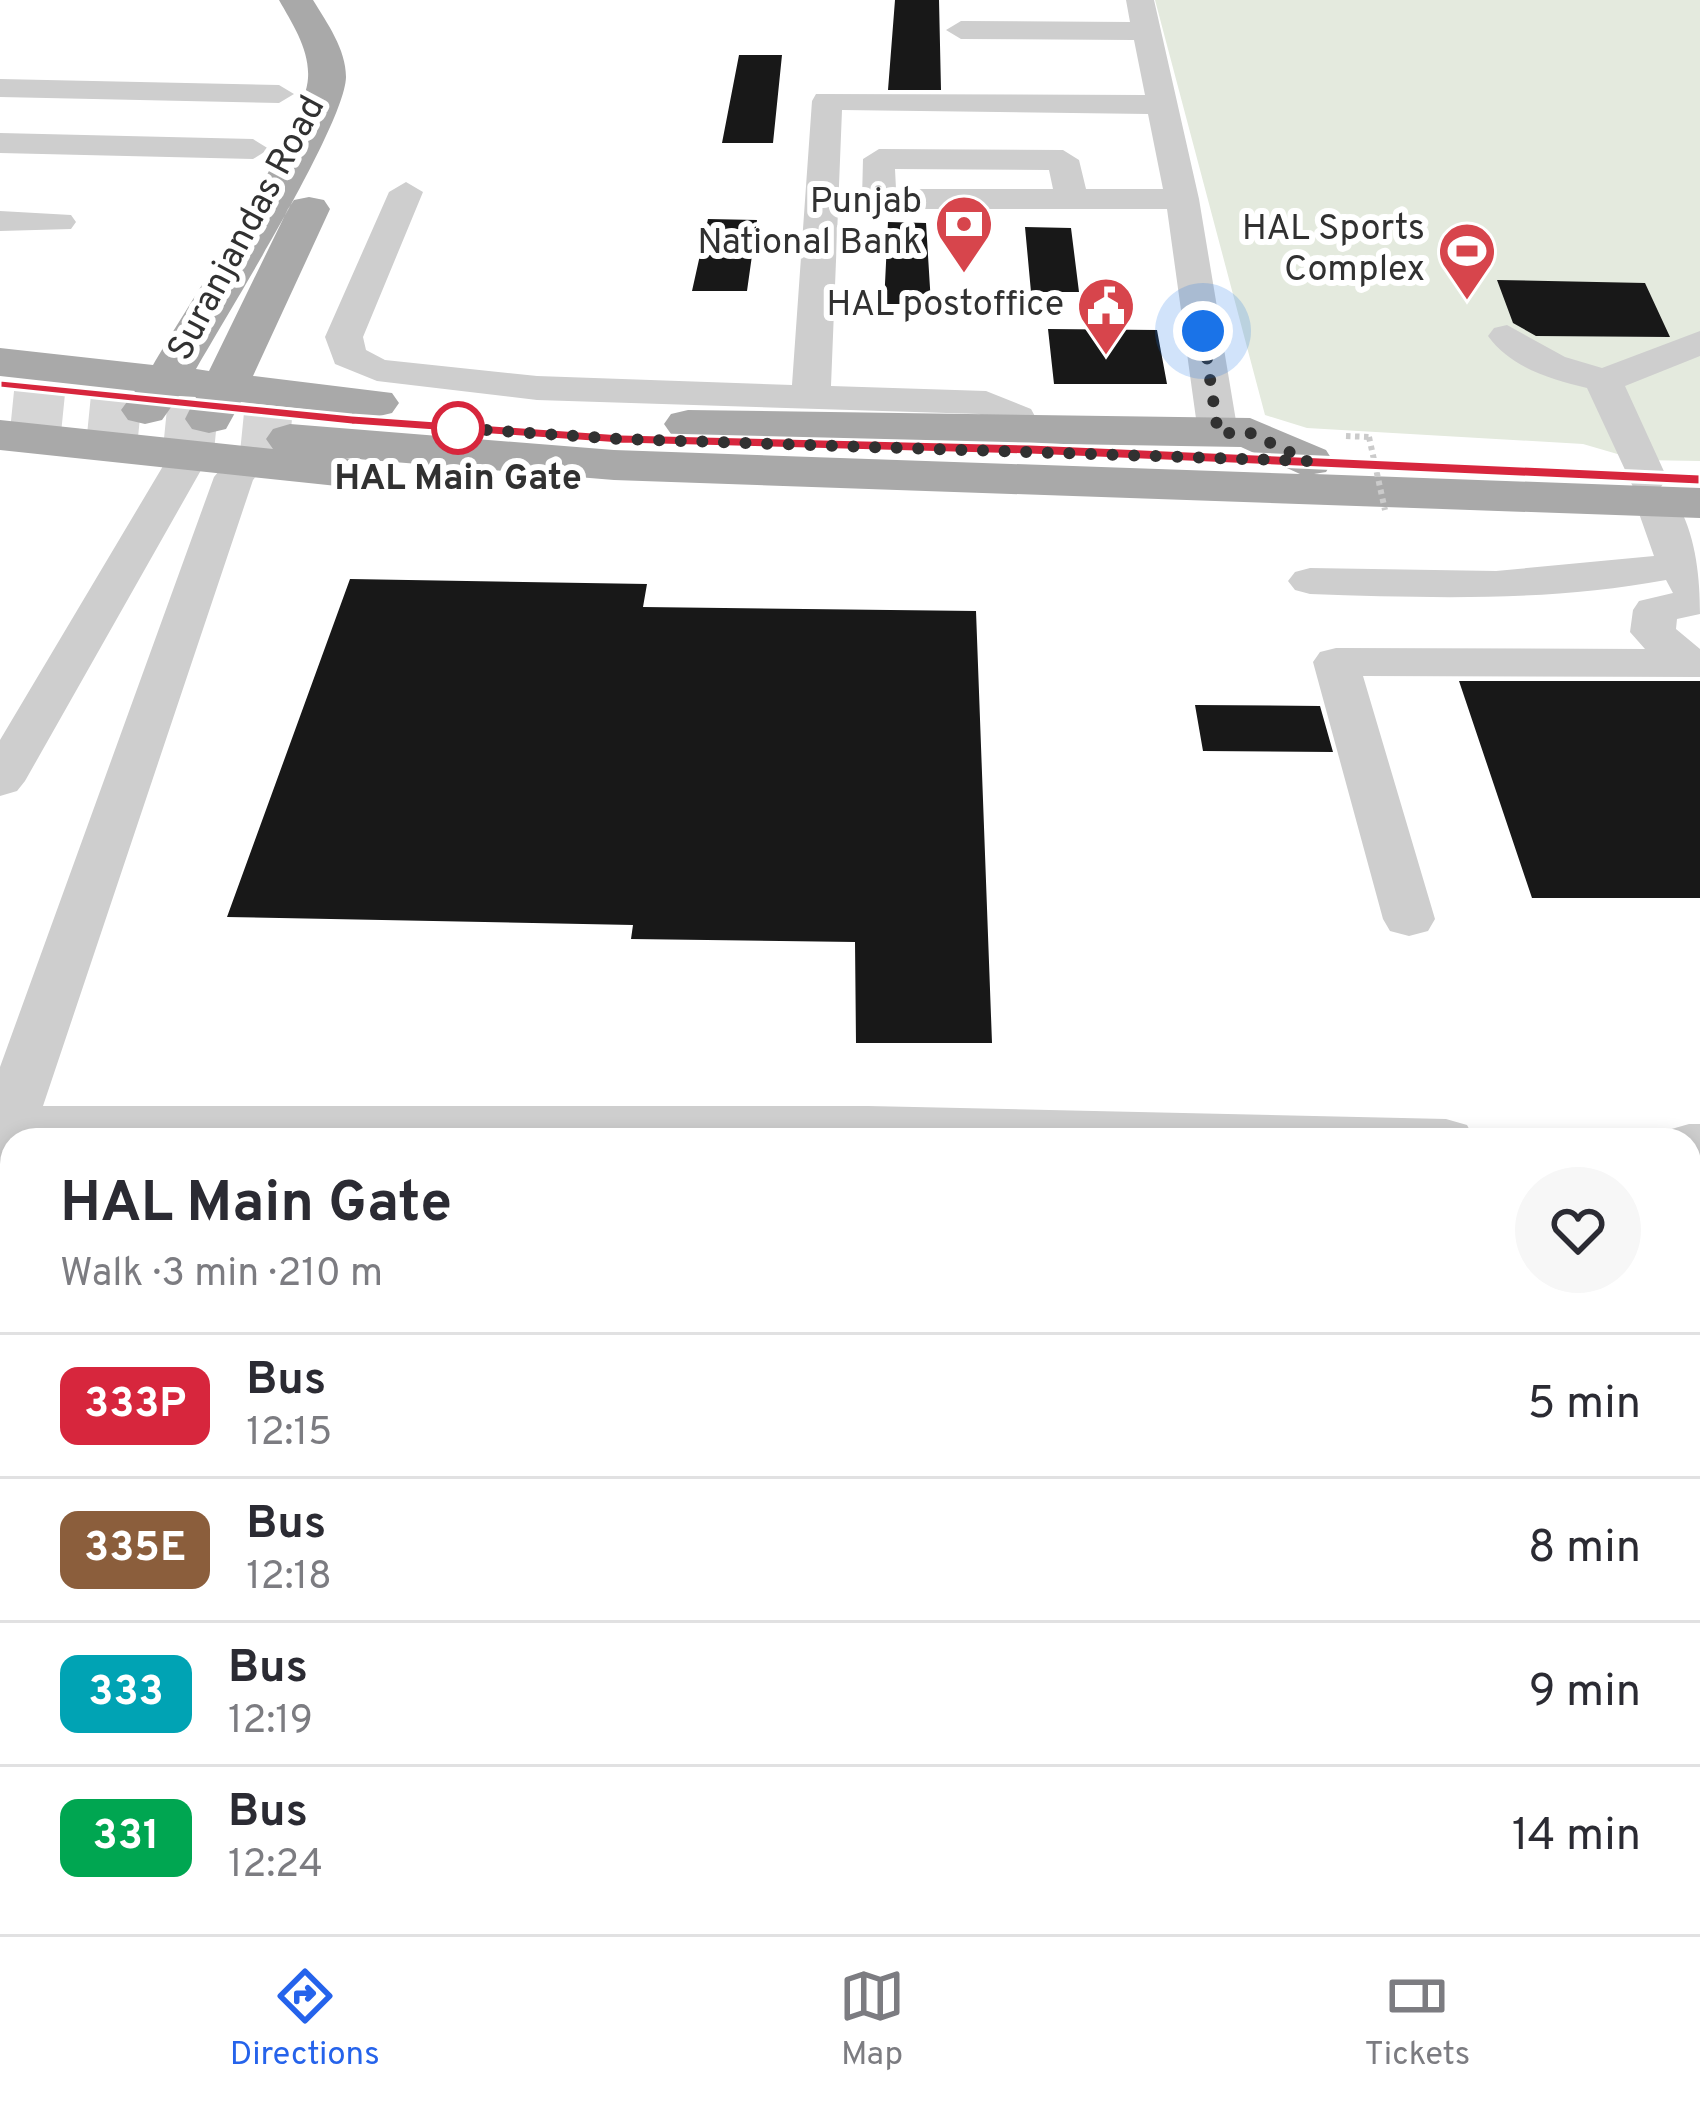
<!DOCTYPE html>
<meta charset="utf-8">
<style>
body{margin:0;font-family:Overpass,sans-serif;background:#f7f7f7;color:#2b2b33;height:100vh;display:flex;flex-direction:column;font-size:45px;white-space:nowrap}
*{box-sizing:border-box;margin:0}
p{font-size:39px;color:#7c7c81}
.icon{flex:none;width:66px;height:66px;fill:none;stroke:currentColor;stroke-width:2;stroke-linecap:round;stroke-linejoin:round}
.map{position:relative;flex:1;overflow:hidden}
.drawer{position:absolute;left:0px;top:1128px;width:1701px;height:807px;display:flex;flex-direction:column;background:#fff;border-radius:36px 36px 0 0;box-shadow:0 6px 18px #0003}
.drawer>*{flex:none}
.badge{padding:0 24px;border-radius:18px;font-size:42px;line-height:78px}
.you{position:absolute;width:60px;height:60px;margin:-30px;border:9px solid #fff;border-radius:50%;background:#1a73e8;box-shadow:0 0 0 18px #1a73e833}
.map>.badge{position:absolute;translate:-50% -50%;box-shadow:0 0 0 6px #fff}
.round{display:grid;place-items:center;flex:none;width:126px;height:126px;border-radius:63px;background:#f7f7f7}
.overview{display:flex;align-items:center;justify-content:space-between;height:204px;padding:0 60px}
h1{font-size:57px;font-weight:700;line-height:90px}
ul{padding:0;list-style:none}
li{display:flex;align-items:center;gap:36px;height:144px;padding:0 60px;border-top:3px solid #e1e1e2}
li div{flex:1}
li b{display:block;font-size:45px}
li em{font-style:normal}
li .badge{min-width:132px;font-weight:700;text-align:center}
.tabs{display:flex;justify-content:space-around;align-items:center;height:168px;border-top:3px solid #e1e1e2;background:#fff;font-size:33px;color:#7c7c81}
.tabs a{display:grid;justify-items:center;gap:6px}
.tabs .active{color:#2563eb}
.map>svg:first-child{display:block}
.green{fill:#e4eade}
.building{fill:#181818}
.lines{fill:none;stroke-linecap:round;stroke-linejoin:round}
.major-tunnel{stroke:#d6d6d6;stroke-width:51;stroke-dasharray:51 26;stroke-linecap:butt}
.path{stroke:#cbcbcb;stroke-width:6;stroke-dasharray:4.5 4.5;stroke-linecap:butt}
.minor{fill:#cecece;fill-rule:evenodd}
.major{fill:#a9a9a9;fill-rule:evenodd}
.path-bridge{stroke:#cbcbcb;stroke-width:6;stroke-dasharray:4.5 4.5;stroke-linecap:butt}
.line{fill:#d7263d;stroke:#fff;stroke-width:3}
.walk{stroke:#313131;stroke-width:12;stroke-dasharray:0 21.6}
.stop-dot{fill:#fff;stroke:#d7263d;stroke-width:6}
.labels{text-anchor:middle;dominant-baseline:central;stroke-width:12;stroke-linejoin:round;paint-order:stroke}
.far-poi-label{font-size:36px;fill:#313131;stroke:#fff;text-anchor:end}
.far-street-label{font-size:36px;fill:#313131;stroke:#fff}
.far-stop-label{font-size:36px;font-weight:bold;fill:#313131;stroke:#fff}
</style>
<div class="map">
<svg width="1700" height="1934" viewBox="0 0 1700 1934">
<rect width="100%" height="100%" fill="#fff"/>
<path class="green" d="M 1155,0 L 1700,0 L 1700,461 L 1638,460 L 1583,444 L 1307,428 L 1265,415 Z"/>
<path class="building" d="M 895,0 L 939,0 L 941,90 L 888,90 Z
M 739,55 L 782,55 L 773,143 L 722,143 Z
M 708,219 L 757,220 L 747,291 L 692,291 Z
M 888,222 L 926,223 L 931,304 L 884,304 Z
M 1025,227 L 1071,228 L 1079,292 L 1031,292 Z
M 1497,280 L 1645,283 L 1670,337 L 1536,336 L 1513,323 Z
M 1048,329 L 1157,330 L 1167,384 L 1054,384 Z
M 350,579 L 647,584 L 643,607 L 976,611 L 992,1043 L 856,1043 L 855,942 L 631,939 L 633,925 L 227,917 Z
M 1459,681 L 1700,681 L 1700,898 L 1532,898 Z
M 1195,705 L 1320,706 L 1333,752 L 1203,751 Z"/>
<g class="lines">
<path class="major-tunnel" d="M 12,411 L 290,439"/>
<path class="path" d="M 1346,436 L 1369,437"/>
<path class="minor" d="M 1126,0 L 1154,0 L 1199,199 L 1238,433 L 1232,441 L 1204,441 L 1198,433 L 1167,209 L 879,209 L 862,199 L 863,159 L 879,149 L 1063,150 L 1079,160 L 1086,189 L 1163,189 L 1148,114 L 842,110 L 831,386 L 986,391 L 1031,409 L 1043,431 L 1037,439 L 1009,439 L 1000,424 L 979,414 L 537,400 L 377,381 L 335,364 L 325,337 L 389,192 L 406,182 L 423,192 L 363,337 L 366,350 L 385,360 L 537,376 L 792,385 L 812,101 L 816,94 L 1145,95 L 1134,40 L 961,39 L 946,30 L 961,21 L 1130,22 ZM 895,169 L 1049,170 L 1053,189 L 896,189 Z
M 0,79 L 279,85 L 294,94 L 279,103 L 0,97 Z
M 0,133 L 253,139 L 269,149 L 253,159 L 0,153 Z
M 0,211 L 71,215 L 76,222 L 71,229 L 0,231 Z
M 1507,325 L 1565,357 L 1602,368 L 1700,331 L 1700,356 L 1625,386 L 1667,478 L 1661,487 L 1647,490 L 1633,487 L 1587,388 C 1551,379 1511,368 1488,336 L 1494,328 Z
M 189,444 L 203,447 L 209,456 L 25,781 L 17,791 L 0,796 L 0,740 L 169,456 L 175,447 Z
M 247,451 L 261,454 L 267,463 L 253,480 L 43,1106 L 868,1106 L 1446,1119 L 1467,1125 L 1475,1140 L 12,1140 L 12,1165 L 0,1169 L 0,1067 L 214,477 L 233,454 Z
M 1656,490 L 1671,493 C 1695,528 1700,573 1700,614 L 1677,619 L 1676,629 L 1700,649 L 1700,677 L 1363,676 L 1435,919 L 1428,931 L 1409,936 L 1390,931 L 1383,919 L 1313,662 L 1320,652 L 1336,648 L 1645,649 L 1630,632 L 1633,610 L 1639,601 L 1673,593 L 1666,580 C 1548,602 1429,598 1310,594 L 1295,590 L 1288,581 L 1295,572 L 1310,568 L 1496,571 L 1654,556 L 1635,502 L 1641,493 Z
M 1689,1124 L 1700,1124 L 1700,1166 L 1689,1166 L 1689,1140 L 1663,1140 L 1668,1130 Z
M 1689,1671 L 1700,1675 L 1700,1778 L 1689,1774 Z"/>
<path class="major" d="M 279,0 L 313,0 C 327,23 346,49 346,77 C 345,125 226,316 196,369 L 209,371 L 288,209 L 294,200 L 309,197 L 324,200 L 330,209 L 253,376 L 392,393 L 399,403 L 392,413 L 375,417 L 241,402 L 226,429 L 209,433 L 192,429 L 185,419 L 196,397 L 179,396 L 162,420 L 145,424 L 128,420 L 121,410 L 135,391 L 0,376 L 0,348 L 153,365 C 184,311 306,127 308,78 C 310,50 292,23 279,0 Z
M 688,410 L 1250,418 L 1326,450 L 1333,461 L 1326,472 L 1314,474 L 1700,488 L 1700,518 L 614,480 L 345,458 L 355,460 L 362,471 L 355,482 L 337,486 L 0,450 L 0,420 L 273,449 L 266,439 L 273,429 L 290,424 L 614,450 L 1300,474 L 1241,447 L 688,438 L 671,434 L 664,424 L 671,414 Z"/>
<path class="path-bridge" d="M 1369,437 L 1385,510"/>
</g>
<path class="line" d="M 0,380 L 352,415 L 621,434 L 1030,444 L 1700,474 L 1700,485 L 1030,455 L 621,444 L 352,425 L 0,388 Z"/>
<g class="lines">
<path class="walk" d="M 458,428 L 440,427 L 621,439 L 1308,461 L 1250,433 L 1218,433 L 1203,331"/>
</g>
<defs>
<g id="bank-pin" transform="scale(3)"><path d="M0 17L-7.5 6A9.5 9.5 0 1 1 7.5 6Z" fill="#d7454c" stroke="#fff"/><path d="M-6-4H6V4H-6ZM0-2.3a2.3 2.3 0 1 0 0 4.6a2.3 2.3 0 1 0 0-4.6Z" fill="#fff"/></g>
<g id="stadium-pin" transform="scale(3)"><path d="M0 17L-7.5 6A9.5 9.5 0 1 1 7.5 6Z" fill="#d7454c" stroke="#fff"/><path d="M0-5a6.5 5 0 1 0 0 10a6.5 5 0 1 0 0-10ZM-3.5-1.8h7v3.6h-7Z" fill="#fff"/></g>
<g id="civic-pin" transform="scale(3)"><path d="M0 17L-7.5 6A9.5 9.5 0 1 1 7.5 6Z" fill="#d7454c" stroke="#fff"/><path d="M-.6-6.5H3V-4.5H.6V-3L4-1V1h2V6H-6V1h2V-1L-.6-3ZM-1.2 2.5V6h2.4V2.5Z" fill="#fff"/></g>
</defs>
<g fill-rule="evenodd">
<use href="#bank-pin" x="964" y="224"/>
<use href="#stadium-pin" x="1467" y="251"/>
<use href="#civic-pin" x="1106" y="306"/>
</g>
<circle class="stop-dot" cx="458" cy="428" r="24"/>
<g class="labels">
<g class="far-poi-label">
<text x="922" y="203">Punjab<tspan x="922" dy="41">National Bank</tspan></text>
<text x="1425" y="230">HAL Sports<tspan x="1425" dy="41">Complex</tspan></text>
<text x="1064" y="306">HAL postoffice</text>
</g>
<g class="far-street-label">
<text transform="translate(248 229) rotate(-62)">Suranjandas Road</text>
</g>
<g class="far-stop-label">
<text x="458" y="480">HAL Main Gate</text>
</g>
</g>
</svg>
<div class="you" style="left:1203px;top:331px"></div>
<section class="drawer">
<div class="overview"><div><h1>HAL Main Gate</h1><p>Walk · 3 min · 210 m</p></div><a class="round"><svg class="icon" aria-label="heart" viewBox="0 0 24 24"><path d="M12 20l-8-8c-3-5 5-10 8-4 3-6 11-1 8 4z"/></svg></a></div>
<ul>
<li><span class="badge" style="background:#d7263d;color:#fff">333P</span><div><b>Bus</b><p>12:15</p></div><em>5 min</em></li>
<li><span class="badge" style="background:#8b5e3c;color:#fff">335E</span><div><b>Bus</b><p>12:18</p></div><em>8 min</em></li>
<li><span class="badge" style="background:#00a3b4;color:#fff">333</span><div><b>Bus</b><p>12:19</p></div><em>9 min</em></li>
<li><span class="badge" style="background:#00a651;color:#fff">331</span><div><b>Bus</b><p>12:24</p></div><em>14 min</em></li>
</ul>
</section>
</div>
<nav class="tabs">
<a class="active"><svg class="icon" aria-label="directions" viewBox="0 0 24 24"><path d="M12 3l9 9-9 9-9-9zM9 14v-3h6M13 9l2 2-2 2"/></svg>Directions</a>
<a><svg class="icon" aria-label="map" viewBox="0 0 24 24"><path d="M3 6l6-2 6 2 6-2v14l-6 2-6-2-6 2zM9 4v14M15 6v14"/></svg>Map</a>
<a><svg class="icon" aria-label="tickets" viewBox="0 0 24 24"><path d="M3 7h18v10H3zM15 7v10"/></svg>Tickets</a>
</nav>
